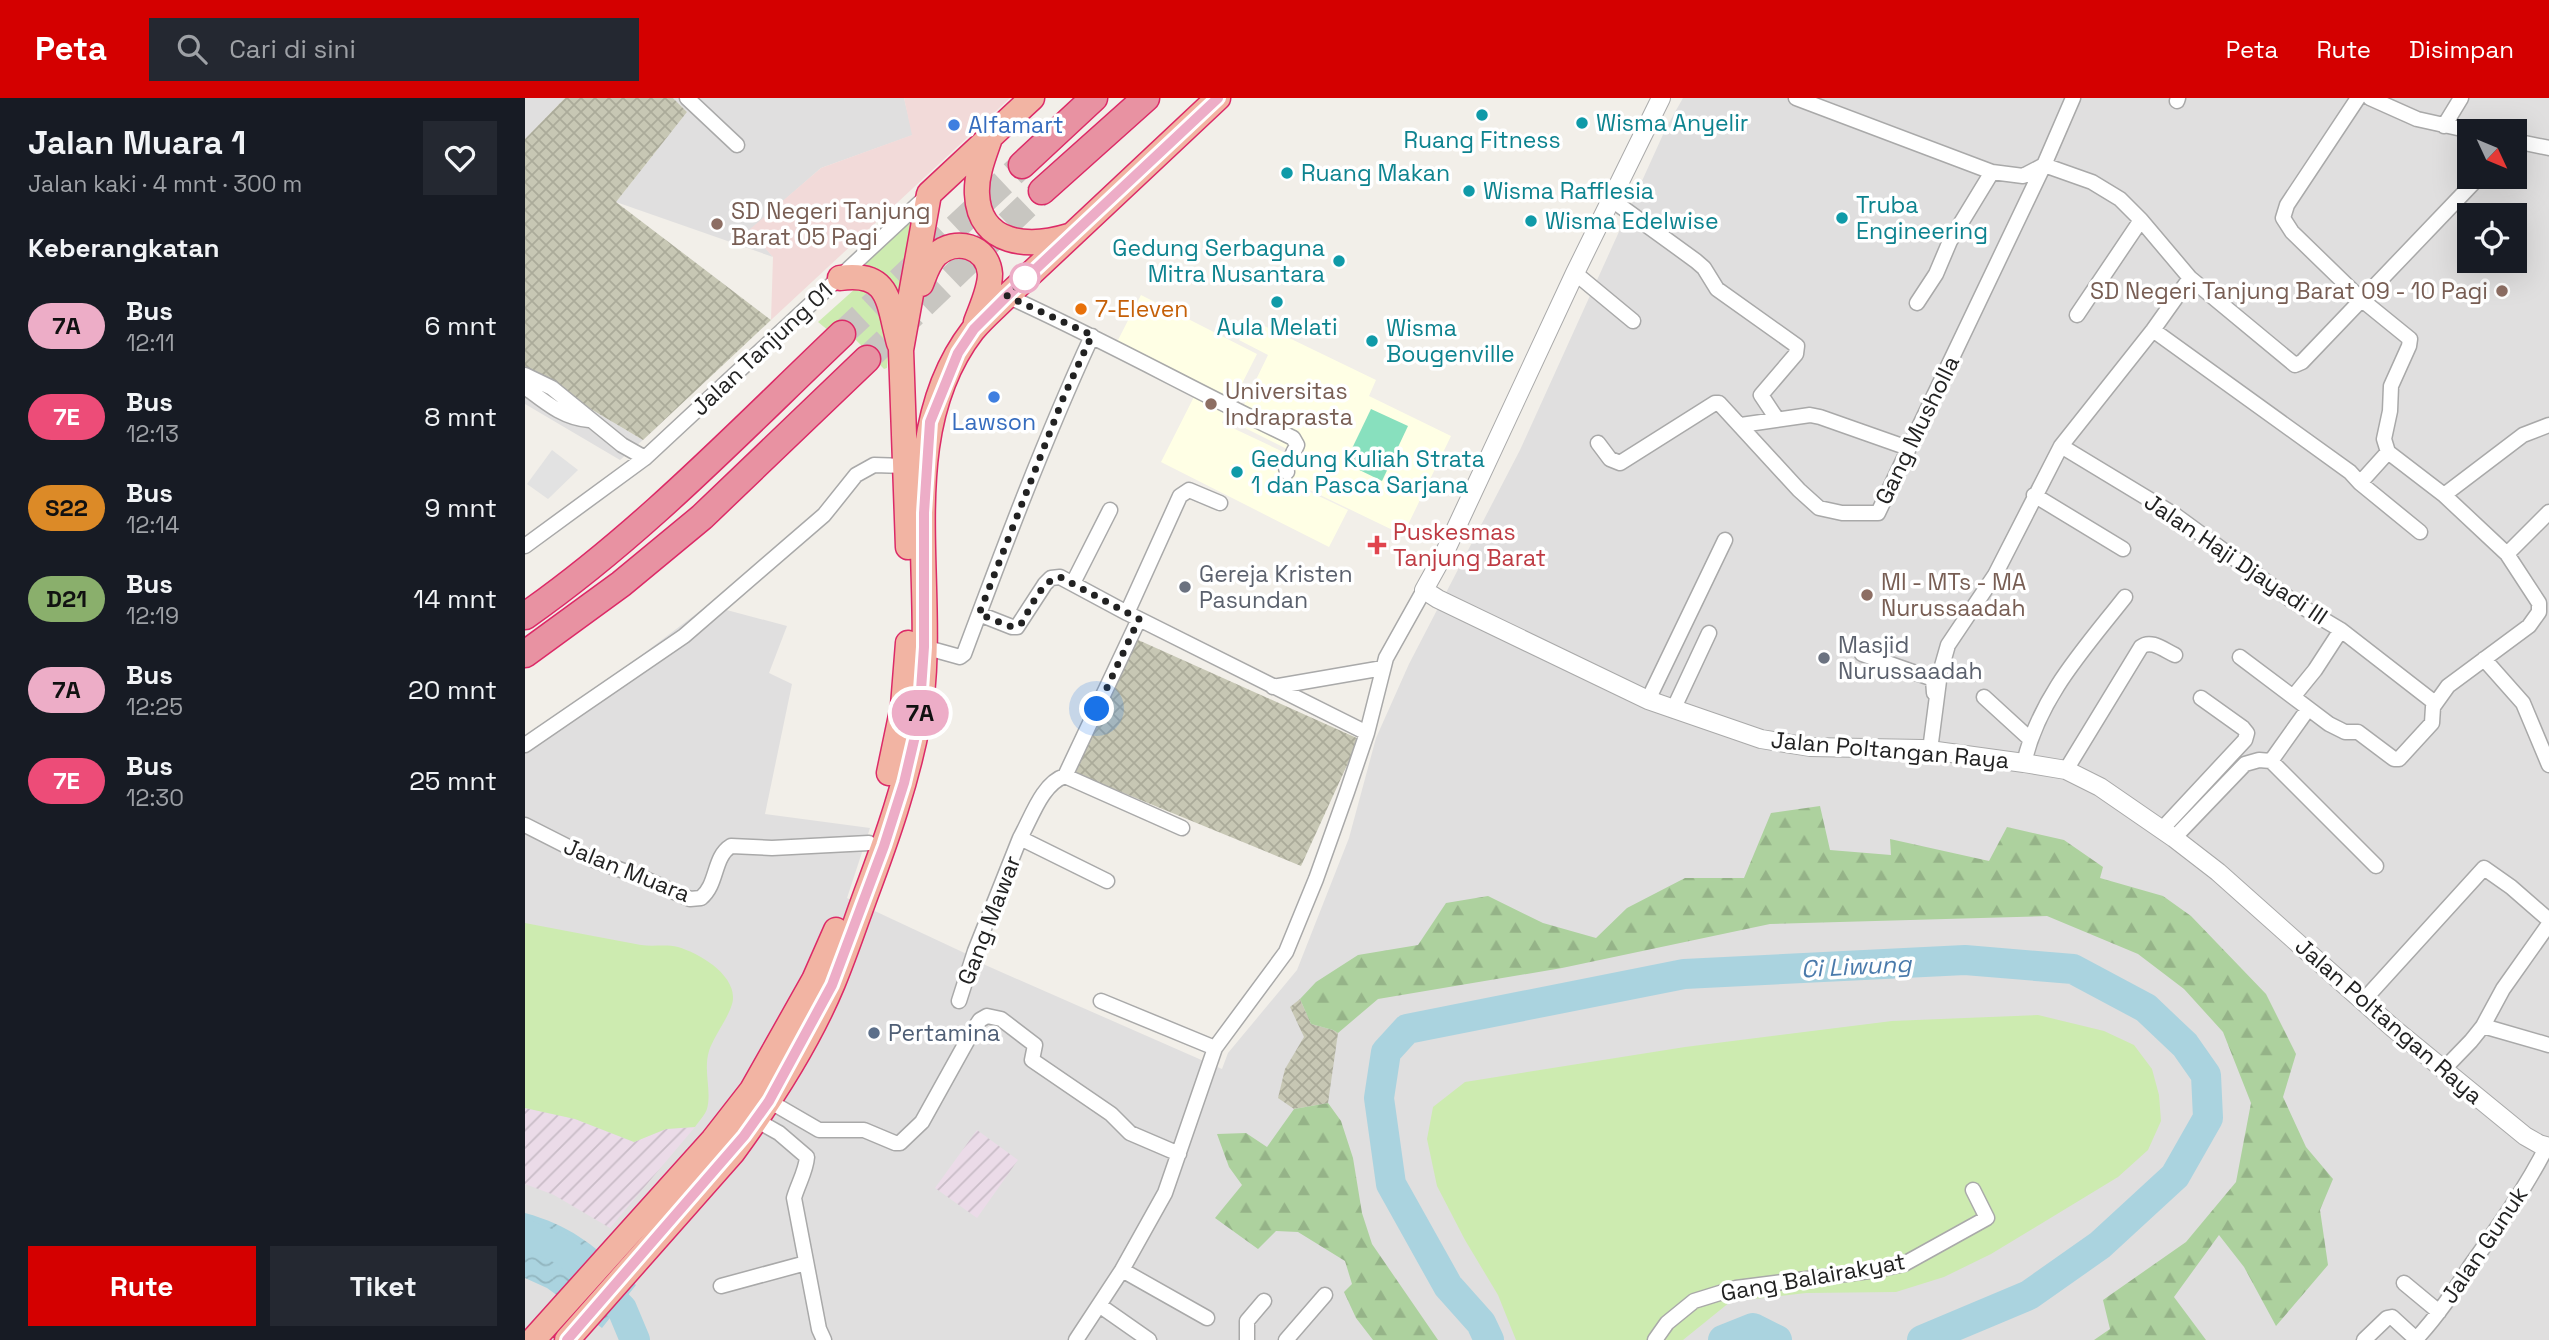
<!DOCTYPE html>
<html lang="id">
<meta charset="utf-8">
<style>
body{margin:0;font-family:"Space Grotesk",sans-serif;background:#242831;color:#f1f3f6;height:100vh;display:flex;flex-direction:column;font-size:26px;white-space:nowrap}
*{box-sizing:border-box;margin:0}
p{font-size:23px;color:#9ea1a6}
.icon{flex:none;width:38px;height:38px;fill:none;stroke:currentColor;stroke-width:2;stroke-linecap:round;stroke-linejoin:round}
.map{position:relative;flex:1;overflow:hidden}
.panel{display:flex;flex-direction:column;background:#171b24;width:525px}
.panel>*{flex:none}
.badge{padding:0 14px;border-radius:23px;font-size:24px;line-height:46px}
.needle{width:46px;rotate:134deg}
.controls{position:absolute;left:1932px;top:21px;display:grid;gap:14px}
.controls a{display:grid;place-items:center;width:70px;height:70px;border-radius:0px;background:#171b24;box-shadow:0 7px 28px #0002;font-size:35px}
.you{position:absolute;width:35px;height:35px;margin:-18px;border:5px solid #fff;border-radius:50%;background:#1a73e8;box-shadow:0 0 0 10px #1a73e833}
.map>.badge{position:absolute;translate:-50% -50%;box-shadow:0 0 0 4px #fff}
h2{padding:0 28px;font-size:26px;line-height:63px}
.round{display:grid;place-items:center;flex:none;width:74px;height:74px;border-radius:0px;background:#242831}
.head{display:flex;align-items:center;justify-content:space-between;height:119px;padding:0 28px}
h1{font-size:33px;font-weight:600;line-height:52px}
.action{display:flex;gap:14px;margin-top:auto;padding:14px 28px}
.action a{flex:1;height:80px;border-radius:0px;background:#d40000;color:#fff;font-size:28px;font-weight:600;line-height:80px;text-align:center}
.action a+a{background:#242831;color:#f1f3f6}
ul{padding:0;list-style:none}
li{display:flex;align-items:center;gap:21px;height:91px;padding:0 28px}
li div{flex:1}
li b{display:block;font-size:26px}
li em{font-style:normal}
li .badge{min-width:77px;font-weight:700;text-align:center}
header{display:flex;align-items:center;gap:42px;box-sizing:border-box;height:98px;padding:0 35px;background:#d40000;color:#fff}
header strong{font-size:33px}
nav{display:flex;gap:38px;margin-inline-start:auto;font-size:24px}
.search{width:490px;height:63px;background:#242831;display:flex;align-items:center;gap:18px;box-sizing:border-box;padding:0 24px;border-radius:0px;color:#9ea1a6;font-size:26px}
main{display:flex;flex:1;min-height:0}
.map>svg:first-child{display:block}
.residential{fill:#e0dfdf;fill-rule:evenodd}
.commercial{fill:#f2dad9}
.industrial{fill:url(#industrial-furrows)}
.education{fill:#ffffe5}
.construction{fill:url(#construction-cross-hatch)}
.grass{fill:#cdebb0}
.forest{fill:url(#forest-firs)}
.pitch{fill:#88e0be}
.parking{fill:#e2e2e2}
.water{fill:url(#water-waves)}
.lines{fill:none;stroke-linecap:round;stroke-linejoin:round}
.river{stroke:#aad3df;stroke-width:30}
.motorway-tunnel{stroke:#c8c6c1;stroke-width:26;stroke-dasharray:26 13;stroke-linecap:butt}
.minor-casing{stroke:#a9a9a9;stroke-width:17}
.tertiary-casing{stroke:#a9a9a9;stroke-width:20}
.trunk-casing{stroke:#dc2a67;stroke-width:27}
.motorway-casing{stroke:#dc2a67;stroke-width:29}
.minor{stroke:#fff;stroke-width:14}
.tertiary{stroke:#fff;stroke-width:18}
.trunk{stroke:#f2b4a3;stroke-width:24}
.motorway{stroke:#e892a2;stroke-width:26}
.line-casing{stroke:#fff;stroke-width:16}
.line{stroke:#edadc7;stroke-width:10}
.walk{stroke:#222;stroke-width:7;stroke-dasharray:0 12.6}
.culture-dot{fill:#0f9aa8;stroke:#fff;stroke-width:2.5}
.shop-dot{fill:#3f7fe0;stroke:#fff;stroke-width:2.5}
.education-dot{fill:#8d6e63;stroke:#fff;stroke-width:2.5}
.stop-dot{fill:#fff;stroke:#edadc7;stroke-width:3.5}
.food-dot{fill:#e8710a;stroke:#fff;stroke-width:2.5}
.health-dot{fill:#e0444e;stroke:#fff;stroke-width:2.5}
.worship-dot{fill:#6b7280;stroke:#fff;stroke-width:2.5}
.service-dot{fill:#5c6f8a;stroke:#fff;stroke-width:2.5}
.labels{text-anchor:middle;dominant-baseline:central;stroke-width:7;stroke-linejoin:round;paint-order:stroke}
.culture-label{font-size:23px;fill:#0d838f;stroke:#fff;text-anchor:start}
.shop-label{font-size:23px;fill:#366cbe;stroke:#fff;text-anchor:start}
.education-label{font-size:23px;fill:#785e54;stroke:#fff;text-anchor:start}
.food-label{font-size:23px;fill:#c56008;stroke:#fff;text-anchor:start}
.street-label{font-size:23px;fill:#222;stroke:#fff}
.health-label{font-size:23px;fill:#be3a42;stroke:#fff;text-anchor:start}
.worship-label{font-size:23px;fill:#5b616d;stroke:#fff;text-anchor:start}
.service-label{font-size:23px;fill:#4e5e75;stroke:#fff;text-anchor:start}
.water-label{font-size:24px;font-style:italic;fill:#4a7aab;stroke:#fff}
</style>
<header>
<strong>Peta</strong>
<div class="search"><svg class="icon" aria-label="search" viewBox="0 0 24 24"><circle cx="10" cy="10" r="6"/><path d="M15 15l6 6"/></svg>Cari di sini</div>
<nav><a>Peta</a><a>Rute</a><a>Disimpan</a></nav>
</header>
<main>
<section class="panel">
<div class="head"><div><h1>Jalan Muara 1</h1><p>Jalan kaki · 4 mnt · 300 m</p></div><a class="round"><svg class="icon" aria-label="heart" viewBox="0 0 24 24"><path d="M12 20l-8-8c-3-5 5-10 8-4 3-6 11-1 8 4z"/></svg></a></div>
<h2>Keberangkatan</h2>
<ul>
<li><span class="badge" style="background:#edadc7;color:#111">7A</span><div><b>Bus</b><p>12:11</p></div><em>6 mnt</em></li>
<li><span class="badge" style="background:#ed4c78;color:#fff">7E</span><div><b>Bus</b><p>12:13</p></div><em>8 mnt</em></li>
<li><span class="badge" style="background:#dc8a27;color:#111">S22</span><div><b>Bus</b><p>12:14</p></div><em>9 mnt</em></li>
<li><span class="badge" style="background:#8aaf6c;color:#111">D21</span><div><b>Bus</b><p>12:19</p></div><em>14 mnt</em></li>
<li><span class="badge" style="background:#edadc7;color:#111">7A</span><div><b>Bus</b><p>12:25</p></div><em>20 mnt</em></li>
<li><span class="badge" style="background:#ed4c78;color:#fff">7E</span><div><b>Bus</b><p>12:30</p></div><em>25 mnt</em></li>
</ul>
<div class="action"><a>Rute</a><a>Tiket</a></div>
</section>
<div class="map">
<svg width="2024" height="1242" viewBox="0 0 2024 1242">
<defs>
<pattern id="industrial-furrows" width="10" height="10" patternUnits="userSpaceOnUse" patternTransform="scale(1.75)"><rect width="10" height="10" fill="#ebdbe8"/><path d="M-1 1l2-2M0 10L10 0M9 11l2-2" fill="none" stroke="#c9bcc7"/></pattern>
<pattern id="construction-cross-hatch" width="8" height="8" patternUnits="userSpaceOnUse" patternTransform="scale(1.75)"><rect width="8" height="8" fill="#c7c7b4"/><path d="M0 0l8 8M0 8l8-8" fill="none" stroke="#abab9a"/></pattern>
<pattern id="forest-firs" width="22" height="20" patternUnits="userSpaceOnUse" patternTransform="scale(1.75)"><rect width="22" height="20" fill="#add19e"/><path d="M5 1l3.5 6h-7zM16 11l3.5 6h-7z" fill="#95b388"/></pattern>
<pattern id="water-waves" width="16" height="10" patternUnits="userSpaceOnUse" patternTransform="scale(1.75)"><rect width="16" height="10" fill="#aad3df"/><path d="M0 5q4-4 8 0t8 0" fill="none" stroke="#92b5bf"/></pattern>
</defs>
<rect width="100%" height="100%" fill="#f2efe9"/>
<path class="residential" d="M 0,0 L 40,0 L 0,41 Z
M 148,0 L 379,0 L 388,37 L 296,70 L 225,132 L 248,159 L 91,104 L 162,14 Z
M 1158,0 L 2024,0 L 2024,1242 L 0,1242 L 0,645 L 183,507 L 262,528 L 244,575 L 267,586 L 240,716 L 345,730 L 322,800 L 446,858 L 458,866 L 697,971 L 703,955 L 772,872 L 824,740 L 851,640 L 884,566 L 995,352 L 1141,30 ZM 1944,33 L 1990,33 L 1990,79 L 1944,79 ZM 1944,117 L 1990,117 L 1990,163 L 1944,163 Z
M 0,272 L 118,342 L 95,362 L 0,306 Z"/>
<path class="commercial" d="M 379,0 L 485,0 L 246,222 L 248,159 L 224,132 L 296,70 L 387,37 Z"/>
<path class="industrial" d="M 0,1010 L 50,1021 L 109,1044 L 141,1031 L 170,1029 L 85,1130 L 29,1097 L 0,1086 Z
M 452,1032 L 493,1062 L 452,1120 L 410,1090 Z"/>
<path class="education" d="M 616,197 L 732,256 L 697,325 L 769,359 L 758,381 L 823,412 L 804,449 L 636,364 L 675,287 L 592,244 Z
M 725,221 L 851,282 L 844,298 L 926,338 L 878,437 L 764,382 L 776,358 L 710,325 L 743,257 L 714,242 Z"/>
<path class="construction" d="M 40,0 L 148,0 L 162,14 L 91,104 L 246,222 L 118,342 L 0,272 L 0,41 Z
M 611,541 L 834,641 L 776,768 L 550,675 Z
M 775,901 L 786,926 L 808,932 L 813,935 L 803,1005 L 769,1011 L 753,1000 L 760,971 L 779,939 L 765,909 Z"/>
<path class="grass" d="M 396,116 L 379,187 L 373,196 L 337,163 Z
M 331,190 L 351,196 L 364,244 L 362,270 L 359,271 L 328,239 L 304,233 L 293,224 Z
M 0,825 C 38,832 77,840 116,847 C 128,849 141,846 153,849 C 174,855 209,876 208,900 C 208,914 189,937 184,953 C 178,973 187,993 182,1011 C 180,1017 174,1023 170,1029 L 141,1031 L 109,1044 L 50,1021 L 0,1010 Z
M 1513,917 L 1579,933 L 1609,947 L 1627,971 L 1634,997 L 1636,1023 L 1623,1052 L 1593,1079 L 1466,1156 L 1419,1179 L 1371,1194 L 1281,1195 L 1205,1204 L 1158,1242 L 991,1242 L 973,1197 L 940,1142 L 912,1088 L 902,1041 L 908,1009 L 940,984 L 1160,949 L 1367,923 Z"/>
<path class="forest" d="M 1295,708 L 1305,752 L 1366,757 L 1365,741 L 1464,763 L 1482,729 L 1539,742 L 1578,769 L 1575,780 L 1638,798 L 1666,818 L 1741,896 L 1771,956 L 1758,999 L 1781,1049 L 1808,1081 L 1795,1112 L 1803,1167 L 1751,1228 L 1719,1169 L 1694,1137 L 1649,1199 L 1681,1242 L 1569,1242 L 1585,1231 L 1578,1202 L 1661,1144 L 1711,1084 L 1726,1005 L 1698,934 L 1659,891 L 1613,856 L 1522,818 L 1245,826 L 1037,870 L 853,901 L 813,935 L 808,932 L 786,926 L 775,901 L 791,884 L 833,857 L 893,847 L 921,805 L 963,798 L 1018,825 L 1071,840 L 1102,810 L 1160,780 L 1219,780 L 1246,715 Z
M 803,1005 L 816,1023 L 828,1060 L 837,1115 L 847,1146 L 913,1242 L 848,1242 L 831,1220 L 819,1194 L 827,1186 L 820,1163 L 773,1134 L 751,1133 L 733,1151 L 690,1120 L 717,1087 L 704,1069 L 692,1036 L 721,1035 L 742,1049 L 769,1011 Z"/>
<path class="pitch" d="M 846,311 L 883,328 L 857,383 L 820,365 Z"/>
<path class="parking" d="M 27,352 L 53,372 L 23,401 L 2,386 Z"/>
<path class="water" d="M 0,1115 C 51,1129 74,1152 111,1187 L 77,1230 L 22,1190 L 0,1180 Z"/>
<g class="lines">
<path class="river" d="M 0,1136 L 41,1153 L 97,1211 L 110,1242
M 964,1242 L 956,1225 L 923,1188 L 866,1086 L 854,1000 L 861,954 L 882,931 L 1159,876 L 1440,862 L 1548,871 L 1621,910 L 1660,947 L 1681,977 L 1683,1020 L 1650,1078 L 1575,1147 L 1504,1197 L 1397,1242
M 1198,1242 L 1228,1230 L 1252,1242"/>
<path class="motorway-tunnel" d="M 317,236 L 497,67
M 342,261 L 517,93"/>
<g class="minor-casing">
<path id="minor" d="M 162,0 L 212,47
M 1271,0 L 1467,74 L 1498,78 L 1519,67 L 1548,0
M 1833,0 L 1762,107 L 1758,120 L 1767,134 L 1837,202 L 1885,241 L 1884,248 L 1866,288 L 1865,313 L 1859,341 L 1863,354
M 1845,0 L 1892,21 L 1946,33
M 1652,3 L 1653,0
M 1919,28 L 1936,0
M 1990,43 L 2024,50
M 1087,102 L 1171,163 L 1179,170 L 1192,191 L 1272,248 L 1271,256 L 1236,297 L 1252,321
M 1050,175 L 1108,223
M 482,198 C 579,242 672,294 768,340 L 772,347 L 761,370 L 762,374
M 1392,205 L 1411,176 L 1425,143 L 1467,74
M 1552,217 L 1616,122
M 1628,232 L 1825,374 L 1835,385 L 1895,434
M 0,277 L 27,290 L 97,347 L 120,360
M 0,289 C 20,304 38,320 64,322
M 1216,327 L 1285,317 L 1295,319 L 1383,350
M 1073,345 L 1085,361 L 1095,365 L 1190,305 L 1194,305 L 1274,392 L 1294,410 L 1317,415 L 1353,415 L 1519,67 L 1567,84 L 1595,101 L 1616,122 L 1665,180 L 1770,267 L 1777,264 L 1954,79
M 1536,348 L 1650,417 L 1769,504 L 1816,532 L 1910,605
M 1835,385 L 1863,354 L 1919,397 L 1982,456 L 2024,414
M 1509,397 L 1598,451
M 1919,397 L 1998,337 L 2024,327
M 0,448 L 120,360 L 403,97
M 548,485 L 585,412
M 602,515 L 655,398 L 664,392 L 695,405
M 454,516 L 487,529 L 492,529 L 520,486 L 526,480 L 535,479 L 602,515 L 842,635
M 399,549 L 435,559 L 439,556 C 479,449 519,342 567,238
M 1337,556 L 1408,581 L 1409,595
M 1715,559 L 1804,626 L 1820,634 L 1833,634 L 1869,661 L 1874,661 L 1907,625 L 1908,609 L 1923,588 L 2004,528 L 2014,514 L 2014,505 L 1982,456
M 1959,561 L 1998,605 L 2024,667
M 748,589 L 858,570
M 1459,599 L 1505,641
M 1768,599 L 1790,572 L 1816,532
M 1123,602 L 1200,442
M 1148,612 L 1184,535
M 0,647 L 159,538 L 299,417 L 331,377 L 349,367 L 380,368
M 1405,652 L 1415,575 L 1423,547 L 1470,477 L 1536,348 L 1628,232 L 1665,180
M 1746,663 L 1783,611
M 1499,665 C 1514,599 1560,550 1600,499
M 1541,672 L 1616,549 C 1626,541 1639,552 1650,557
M 540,678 L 614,521
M 540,678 L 657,730
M 0,727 L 71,763 L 116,779 L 165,801 L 176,800 C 193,786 188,759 206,748 L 247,750 L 344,745
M 1637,731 L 1720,642 L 1722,635 L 1718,630 L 1676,600
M 495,740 C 506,721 517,685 540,678
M 1649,740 L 1720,666 L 1734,662 L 1746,663 L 1851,768
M 434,903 L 450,853 L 495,740 L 582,783
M 576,903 L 690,950
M 1838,903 L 1959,770 L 1986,789 L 2024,822
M 1958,928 L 2024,947
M 1918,972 L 1946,943 L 1958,928 L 1978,891 L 2024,826
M 244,1003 L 294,1032 L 339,1032 L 370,1045 L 375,1045 L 397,1024 L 447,934 L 455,922 L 462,918 L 476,921 L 510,947 L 507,962 L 586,1016 L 605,1035 L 654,1056
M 231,1022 L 254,1035 L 282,1059 C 281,1073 273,1086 269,1100 L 294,1231 L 299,1242
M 597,1172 L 682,1220
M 1879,1185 L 1914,1214
M 196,1188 L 281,1165
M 574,1207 L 624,1242
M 1891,1241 C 1912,1219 1929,1193 1946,1167 C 1973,1129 2001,1090 2022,1048
M 551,1242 L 597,1172 L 640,1095 L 690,950 L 761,854 L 791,781 L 822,694 L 842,635 L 861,560 L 899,492
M 722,1242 L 722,1223 L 739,1203
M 761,1242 L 800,1197
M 1130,1242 L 1142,1225 L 1169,1203 L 1211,1190 L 1352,1172 L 1379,1166 L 1462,1120 L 1448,1092
M 1839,1242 L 1862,1220 L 1867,1219 L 1892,1242"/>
</g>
<g class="tertiary-casing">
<path id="tertiary" d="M 1136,0 L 1050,175 L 919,456 L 899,492 L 913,501 L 1123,602 L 1236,641 L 1285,649 L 1397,651 L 1499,665 L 1541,672 L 1575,689 L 1649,740 L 1693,774 L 1868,930 L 2000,1038 L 2014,1046 L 2024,1049"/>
</g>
<g class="trunk-casing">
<path id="trunk" d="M 464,43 C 458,60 451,78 452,96 C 454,148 505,150 544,138
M 315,180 C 366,173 363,205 374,245
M 396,186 C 400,176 403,165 411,157 C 430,139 463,148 465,176 C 465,192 456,210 451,224
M 383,449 L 376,252 L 404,96 L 507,0
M 364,675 L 378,608 L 383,545
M 8,1242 L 188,1042 L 227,992 L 289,882 L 311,832
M 42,1242 L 208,1054 C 246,1002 283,945 308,885 C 320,856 330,826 341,796 C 362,740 382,683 393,624 C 417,497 363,342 448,232 C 458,220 471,209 482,198 L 693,0"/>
</g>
<g class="motorway-casing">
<path id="motorway" d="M 497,67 L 569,0
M 517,93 L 621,0
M 0,518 C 116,437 215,333 317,236
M 0,556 L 96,486 L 177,419 L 342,261"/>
</g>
<use href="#minor" class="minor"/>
<use href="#tertiary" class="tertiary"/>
<use href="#trunk" class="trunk"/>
<use href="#motorway" class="motorway"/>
</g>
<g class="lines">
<g class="line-casing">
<path id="line" d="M 42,1242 L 219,1038 L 244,1003 L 307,887 L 359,748 L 379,685 L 394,621 L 399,549 L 399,415 L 405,324 L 433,255 L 449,231 L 482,198 L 693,0"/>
</g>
<use href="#line" class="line"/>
<path class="walk" d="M 500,180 L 482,198 L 567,237 L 539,298 L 454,516 L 487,529 L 496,526 C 506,510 516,482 535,479 L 614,521 L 572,611"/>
</g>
<g class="culture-dot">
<circle cx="957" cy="17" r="7"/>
<circle cx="1057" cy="25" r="7"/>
<circle cx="762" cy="75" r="7"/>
<circle cx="944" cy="93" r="7"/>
<circle cx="1317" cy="120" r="7"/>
<circle cx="1006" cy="123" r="7"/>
<circle cx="814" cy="163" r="7"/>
<circle cx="752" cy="204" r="7"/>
<circle cx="847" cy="243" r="7"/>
<circle cx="712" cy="374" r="7"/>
</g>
<g class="shop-dot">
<circle cx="429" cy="27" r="7"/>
<circle cx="469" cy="299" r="7"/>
</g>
<g class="education-dot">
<circle cx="192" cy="126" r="7"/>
<circle cx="1977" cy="193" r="7"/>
<circle cx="686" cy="306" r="7"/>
<circle cx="1342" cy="497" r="7"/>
</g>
<circle class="stop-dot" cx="500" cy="180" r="14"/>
<circle class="food-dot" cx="556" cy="211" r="7"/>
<path class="health-dot" d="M848.5 436.5h7v7h7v7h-7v7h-7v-7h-7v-7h7z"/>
<g class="worship-dot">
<circle cx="660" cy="489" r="7"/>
<circle cx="1299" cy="560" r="7"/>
</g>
<circle class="service-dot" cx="349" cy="935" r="7"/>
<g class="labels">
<g class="culture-label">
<text x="1071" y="25">Wisma Anyelir</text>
<text x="957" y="42" text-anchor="middle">Ruang Fitness</text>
<text x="776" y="75">Ruang Makan</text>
<text x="958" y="93">Wisma Rafflesia</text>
<text x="1331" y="107">Truba<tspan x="1331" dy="26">Engineering</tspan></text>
<text x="1020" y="123">Wisma Edelwise</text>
<text x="800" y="150" text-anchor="end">Gedung Serbaguna<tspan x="800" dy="26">Mitra Nusantara</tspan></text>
<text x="752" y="229" text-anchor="middle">Aula Melati</text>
<text x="861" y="230">Wisma<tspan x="861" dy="26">Bougenville</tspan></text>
<text x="726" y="361">Gedung Kuliah Strata<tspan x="726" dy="26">1 dan Pasca Sarjana</tspan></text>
</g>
<g class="shop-label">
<text x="443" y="27">Alfamart</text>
<text x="469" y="324" text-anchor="middle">Lawson</text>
</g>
<g class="education-label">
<text x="206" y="113">SD Negeri Tanjung<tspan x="206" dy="26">Barat 05 Pagi</tspan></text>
<text x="1963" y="193" text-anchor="end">SD Negeri Tanjung Barat 09 - 10 Pagi</text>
<text x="700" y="293">Universitas<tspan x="700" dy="26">Indraprasta</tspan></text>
<text x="1356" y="484">MI - MTs - MA<tspan x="1356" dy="26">Nurussaadah</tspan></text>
</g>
<g class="food-label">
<text x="570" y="211">7-Eleven</text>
</g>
<g class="street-label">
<text transform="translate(237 251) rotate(-43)">Jalan Tanjung 01</text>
<text transform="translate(1392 332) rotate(-64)">Gang Musholla</text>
<text transform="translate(1711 461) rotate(34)">Jalan Haji Djayadi III</text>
<text transform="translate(1365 652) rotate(5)">Jalan Poltangan Raya</text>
<text transform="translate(102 772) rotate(22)">Jalan Muara</text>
<text transform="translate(464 822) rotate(-69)">Gang Mawar</text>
<text transform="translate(1864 923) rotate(41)">Jalan Poltangan Raya</text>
<text transform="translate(1959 1147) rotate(-56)">Jalan Gunuk</text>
<text transform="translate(1288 1179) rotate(-10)">Gang Balairakyat</text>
</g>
<g class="health-label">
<text x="868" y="434">Puskesmas<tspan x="868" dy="26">Tanjung Barat</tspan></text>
</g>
<g class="worship-label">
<text x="674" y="476">Gereja Kristen<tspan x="674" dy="26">Pasundan</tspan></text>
<text x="1313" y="547">Masjid<tspan x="1313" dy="26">Nurussaadah</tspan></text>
</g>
<g class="service-label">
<text x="363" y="935">Pertamina</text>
</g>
<g class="water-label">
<text transform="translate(1331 868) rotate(-3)">Ci Liwung</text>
</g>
</g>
</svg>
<div class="controls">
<a><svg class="needle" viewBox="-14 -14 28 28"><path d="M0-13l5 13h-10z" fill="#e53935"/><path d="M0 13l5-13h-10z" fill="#9ea1a6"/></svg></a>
<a><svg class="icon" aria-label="locate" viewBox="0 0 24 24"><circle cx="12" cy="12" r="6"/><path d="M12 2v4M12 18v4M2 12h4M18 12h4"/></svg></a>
</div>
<div class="you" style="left:572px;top:611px"></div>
<b class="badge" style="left:395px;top:615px;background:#edadc7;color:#111">7A</b>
</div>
</main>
